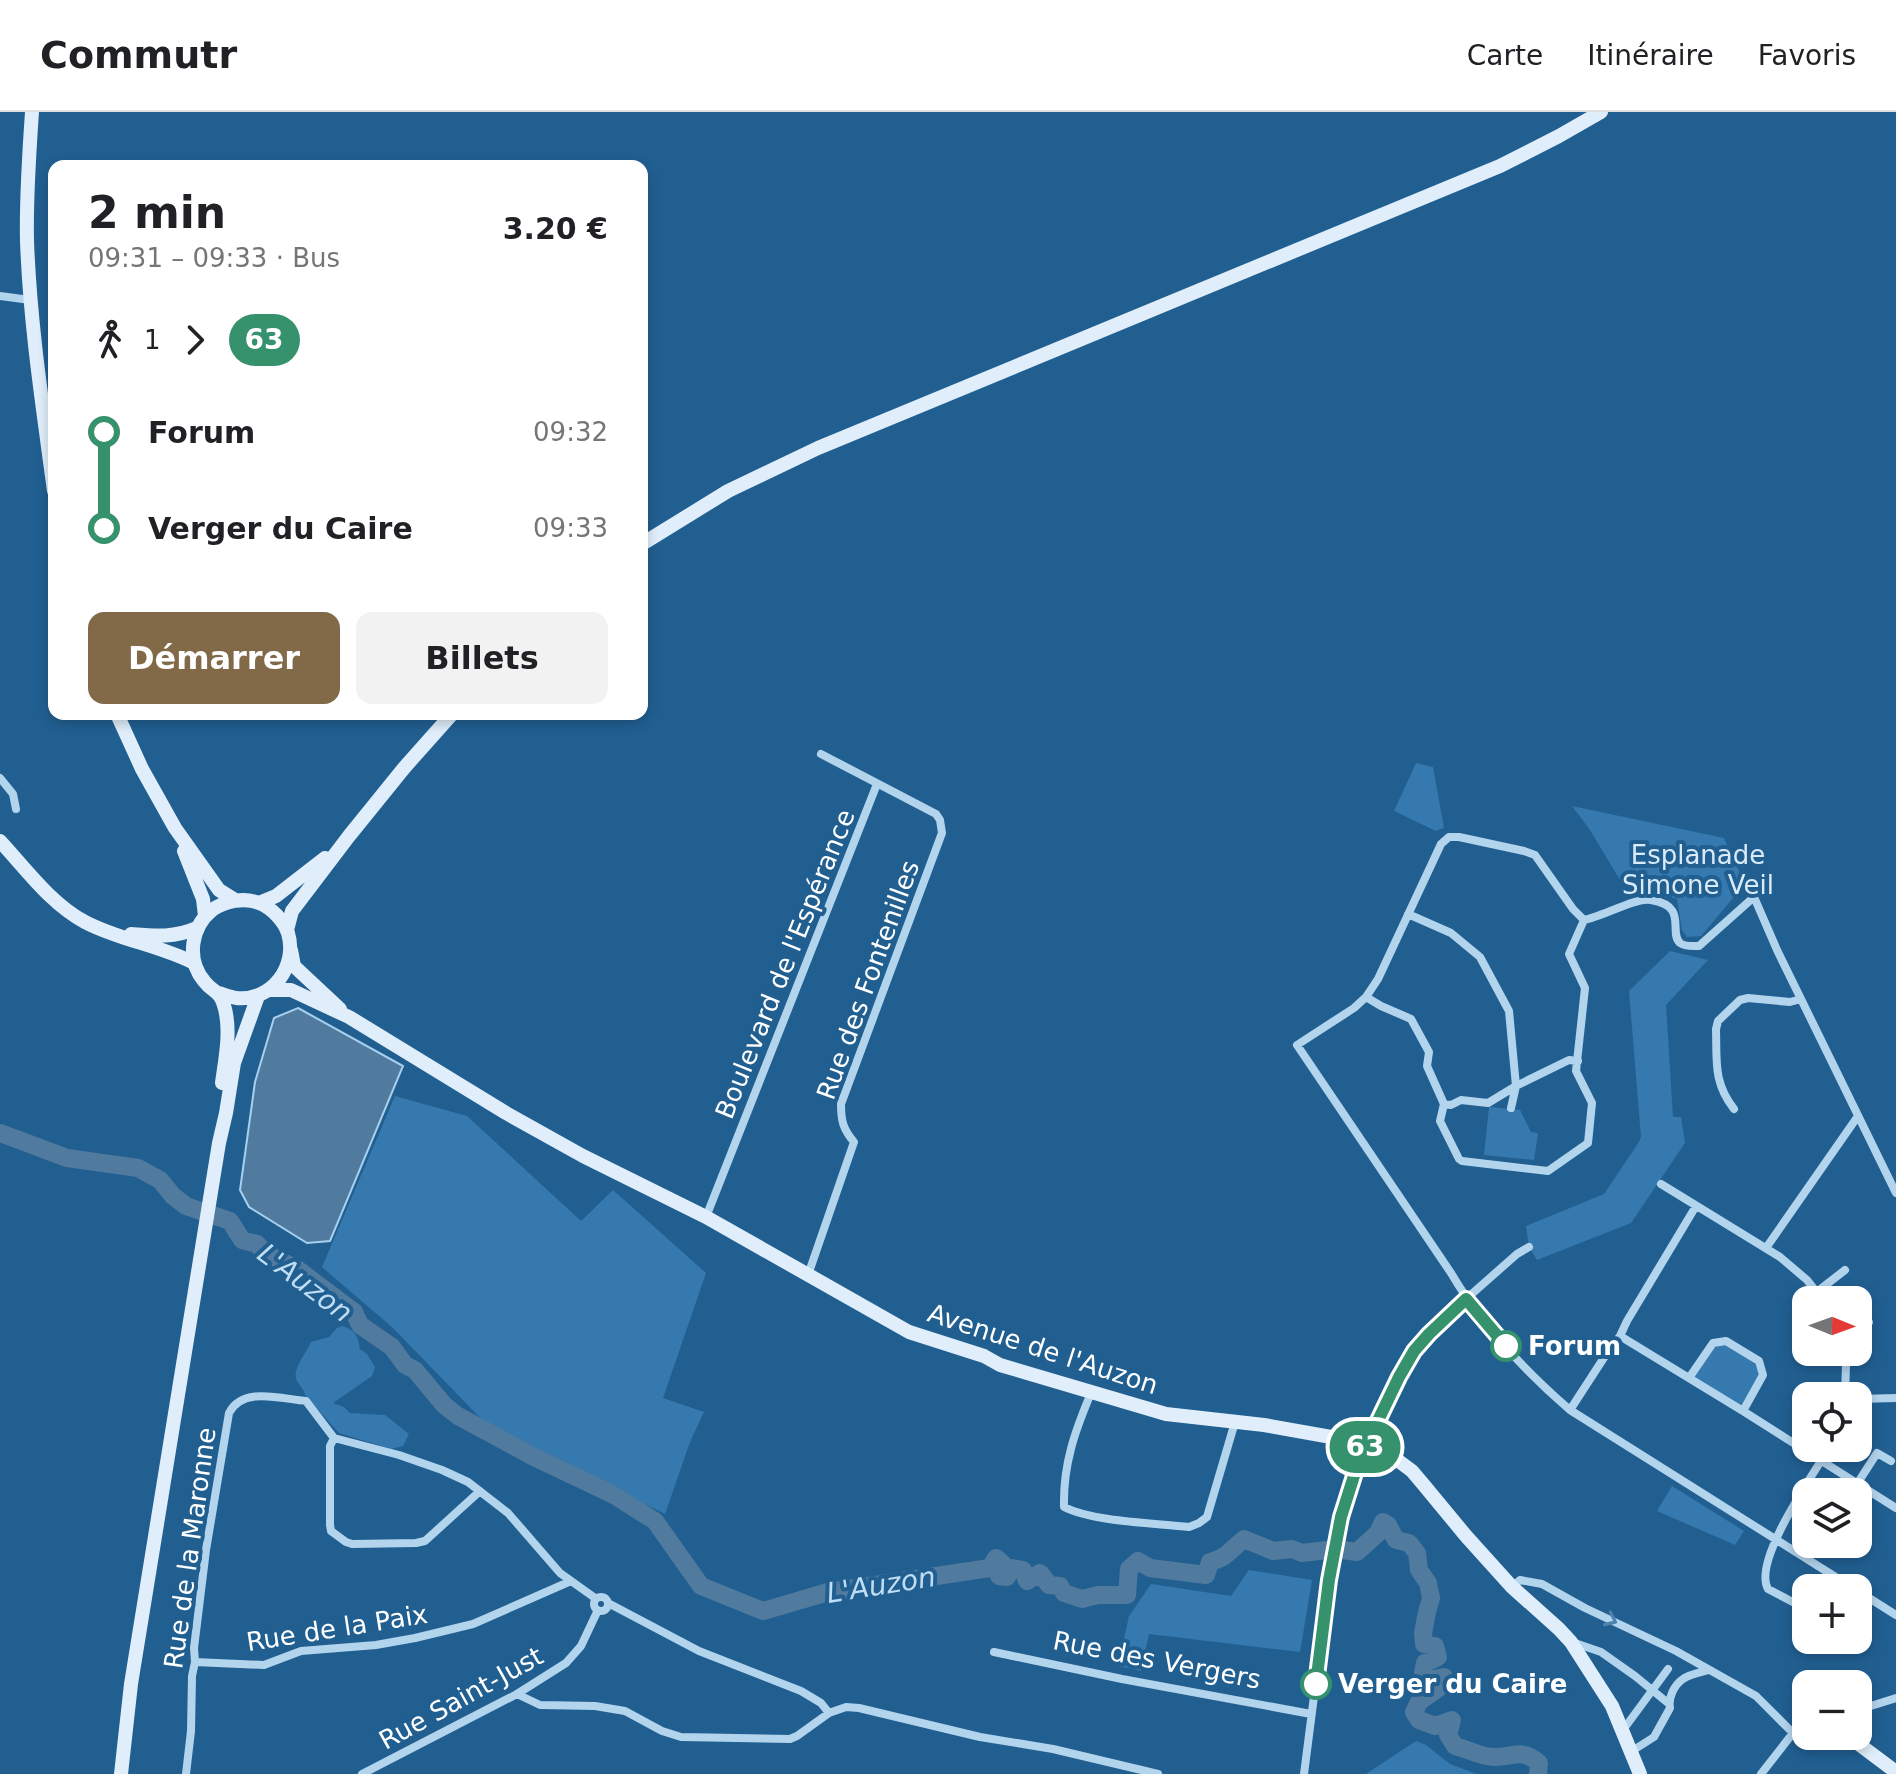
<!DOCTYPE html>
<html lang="fr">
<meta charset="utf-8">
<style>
body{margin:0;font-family:"DejaVu Sans",sans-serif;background:#f2f2f2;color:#202124;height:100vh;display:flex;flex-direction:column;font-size:30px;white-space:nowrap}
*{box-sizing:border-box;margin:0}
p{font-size:26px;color:#757577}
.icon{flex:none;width:44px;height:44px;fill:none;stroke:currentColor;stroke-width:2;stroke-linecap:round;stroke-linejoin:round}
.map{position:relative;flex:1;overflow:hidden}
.details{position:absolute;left:48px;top:48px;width:600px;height:560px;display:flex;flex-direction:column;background:#fff;border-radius:16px;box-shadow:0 4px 12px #0003}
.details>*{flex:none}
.badge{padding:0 16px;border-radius:26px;font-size:28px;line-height:52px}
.needle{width:52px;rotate:91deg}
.tools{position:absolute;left:1792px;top:1174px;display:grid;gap:16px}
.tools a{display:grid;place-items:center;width:80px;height:80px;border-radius:16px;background:#fff;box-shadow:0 4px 12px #0003;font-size:40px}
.map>.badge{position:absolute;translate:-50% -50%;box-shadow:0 0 0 4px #fff}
.legs{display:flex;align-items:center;gap:12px;height:88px;padding:0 40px;font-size:26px}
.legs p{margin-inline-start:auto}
.headline{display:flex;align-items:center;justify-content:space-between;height:136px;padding:0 40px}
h1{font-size:44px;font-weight:700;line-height:60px}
.button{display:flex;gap:16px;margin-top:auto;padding:16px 40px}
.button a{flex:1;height:92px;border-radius:16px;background:#826a48;color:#fff;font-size:32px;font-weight:700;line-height:92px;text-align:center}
.button a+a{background:#f2f2f2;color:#202124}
ul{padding:0 40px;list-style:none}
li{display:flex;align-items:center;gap:28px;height:96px;font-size:30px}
li i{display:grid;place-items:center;width:12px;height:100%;margin:0 10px;background:currentColor}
li i::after{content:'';width:20px;height:20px;margin:-10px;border:6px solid;border-radius:50%;background:#fff}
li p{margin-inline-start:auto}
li:first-child i{background:linear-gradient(#0000 50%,currentColor 0)}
li:last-child i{background:linear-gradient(currentColor 50%,#0000 0)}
header{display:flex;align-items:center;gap:48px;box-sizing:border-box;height:112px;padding:0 40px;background:#fff;border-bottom:2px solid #e0e0e0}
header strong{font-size:38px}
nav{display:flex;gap:44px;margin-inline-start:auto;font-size:28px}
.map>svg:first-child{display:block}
.green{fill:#3579af}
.water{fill:#507a9e;stroke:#a7d0ee;stroke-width:2}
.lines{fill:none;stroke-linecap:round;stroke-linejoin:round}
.river{stroke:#507a9e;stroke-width:18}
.street{stroke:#b3d4ed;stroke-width:8}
.secondary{stroke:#dfeefa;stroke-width:14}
.oneway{stroke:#4d82ad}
.line-1-casing{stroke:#fff;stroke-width:18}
.line-1{stroke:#36916d;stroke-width:12}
.stop-1-dot{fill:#fff;stroke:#36916d;stroke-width:4}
.labels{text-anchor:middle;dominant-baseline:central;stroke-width:8;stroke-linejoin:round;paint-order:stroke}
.park-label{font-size:26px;fill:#d9ebf9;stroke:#215f91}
.street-label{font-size:26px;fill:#fff;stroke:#215f91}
.stop-label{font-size:26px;font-weight:bold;fill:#fff;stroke:#215f91;text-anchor:start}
.water-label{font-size:28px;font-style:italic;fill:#bfddf4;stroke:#215f91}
</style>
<header>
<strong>Commutr</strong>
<nav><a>Carte</a><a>Itinéraire</a><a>Favoris</a></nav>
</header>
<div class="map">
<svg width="1896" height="1662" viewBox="0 0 1896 1662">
<rect width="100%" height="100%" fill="#215f91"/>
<path class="green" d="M 1416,651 L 1433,655 L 1444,716 L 1436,719 L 1394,699 Z
M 1572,694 L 1724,726 L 1745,772 L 1701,824 L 1687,825 L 1682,818 L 1677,787 L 1647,779 L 1629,783 L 1590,718 Z
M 1670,839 L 1708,848 L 1666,893 L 1673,1005 L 1681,1005 L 1685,1031 L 1631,1111 L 1537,1148 L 1529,1135 L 1526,1114 L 1604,1082 L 1639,1030 L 1641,1025 L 1629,879 Z
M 395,984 L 467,1004 L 581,1109 L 613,1078 L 706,1161 L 663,1286 L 704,1300 L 690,1330 L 665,1402 L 491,1317 L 393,1216 L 322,1155 Z
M 1489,995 L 1520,998 L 1531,1020 L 1538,1021 L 1534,1048 L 1484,1043 Z
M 342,1214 C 355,1218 358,1224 360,1237 L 367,1242 L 375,1255 L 372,1264 L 333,1291 L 344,1295 L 350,1301 L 385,1303 L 409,1322 L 403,1334 L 391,1337 L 339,1321 L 305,1283 C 304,1276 298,1273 296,1266 C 293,1256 307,1240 311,1230 L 329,1225 L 337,1216 Z
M 1726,1229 L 1759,1249 L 1763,1263 L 1743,1299 L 1689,1266 L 1713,1231 Z
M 1672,1374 L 1744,1419 L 1735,1433 L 1657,1399 Z
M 1249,1458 L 1312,1468 L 1300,1540 L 1149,1522 L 1141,1559 L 1118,1554 L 1129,1504 L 1151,1472 L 1231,1484 Z
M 1416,1629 L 1426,1633 L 1450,1652 L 1477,1662 L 1366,1662 Z"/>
<path class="water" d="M 298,896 L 403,954 L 330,1129 L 307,1131 L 249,1095 L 240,1078 L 255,970 L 274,906 Z"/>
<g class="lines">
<path class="river" d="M 0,1021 L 67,1046 L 138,1056 L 160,1068 L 173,1084 L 186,1094 L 230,1109 L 242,1128 L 257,1132 L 265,1141 L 297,1157 L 354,1200 L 360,1213 L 392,1235 L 405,1253 L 415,1258 L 444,1293 L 458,1304 L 534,1345 L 612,1382 L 655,1409 L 701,1474 L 763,1499 L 828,1480 L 990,1456 L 996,1446 L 1002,1451 L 999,1464 L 1007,1465 L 1012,1456 L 1023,1458 L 1027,1469 L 1040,1461 L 1049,1473 L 1060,1474 L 1064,1481 L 1082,1487 L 1098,1483 L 1127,1483 L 1129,1457 L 1138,1449 L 1150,1456 L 1206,1463 L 1210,1450 C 1227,1446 1230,1438 1244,1427 L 1273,1439 L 1292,1437 L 1302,1441 L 1335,1437 L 1357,1440 L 1378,1421 L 1383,1410 L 1388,1413 L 1396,1428 L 1409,1431 L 1417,1441 L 1419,1458 L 1428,1471 L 1431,1486 L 1427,1500 L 1423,1521 L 1424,1532 L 1435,1534 L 1438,1545 L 1425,1551 L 1423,1561 L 1428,1568 L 1444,1565 L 1443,1573 L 1419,1590 L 1414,1600 L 1419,1608 L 1435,1614 L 1452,1608 L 1448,1623 L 1455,1634 C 1467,1637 1482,1645 1494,1645 C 1512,1646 1521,1635 1539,1651 L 1538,1662"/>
<path class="street" d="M 0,184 L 30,188
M 0,666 L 13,682 L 16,697
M 1408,802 L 1451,821 L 1480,845 L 1509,899 L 1516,974 L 1511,996
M 1366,885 L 1381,894 L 1411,907 L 1429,940 L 1427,954 L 1444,992 L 1440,1009 L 1459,1047 L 1462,1049 L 1548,1059 L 1588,1031 L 1592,991 L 1576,959 L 1585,876 L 1569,842 L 1584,808
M 1444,992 L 1451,993 L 1461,988 L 1488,991 L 1516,974 L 1569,948 L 1578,949
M 1734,997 C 1713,970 1717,949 1716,917 L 1718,909 L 1740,888 L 1748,886 L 1790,890 L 1801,887
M 1661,1072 L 1780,1145 L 1807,1168 L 1823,1188
M 706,1105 L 877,672
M 1766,1136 L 1858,1004
M 808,1163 L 854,1030 C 843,1017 841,1009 841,992 L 942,721 L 940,708 L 936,702 L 821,642
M 1818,1179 L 1845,1158
M 1858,1214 L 1869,1210
M 1620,1224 L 1743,1299 L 1896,1396
M 1844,1240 L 1846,1253 L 1845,1284
M 1689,1266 L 1713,1231 L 1726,1229 L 1759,1249 L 1763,1263 L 1743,1299
M 1091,1281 C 1075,1319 1063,1352 1064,1395 C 1094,1410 1154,1411 1189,1415 L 1199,1411 L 1207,1405 L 1235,1310
M 1858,1287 L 1896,1286
M 1570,1298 L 1607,1241 L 1620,1224 L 1627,1209 L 1696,1094
M 334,1326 L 330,1334 L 330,1413 L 331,1419 L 346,1430 L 352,1432 L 416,1431 L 425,1429 L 480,1379
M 1857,1372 L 1877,1341 L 1891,1349
M 1512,1475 L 1520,1468 L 1542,1472 L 1585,1496 L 1676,1539 L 1756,1584 L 1793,1621
M 1853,1476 L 1570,1298 C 1524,1258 1482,1214 1451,1161 L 1297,933 L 1354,896 L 1366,885 L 1378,867 L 1441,732 L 1449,725 L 1459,725 L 1524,739 L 1535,743 L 1573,797 L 1584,808 C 1602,805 1636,785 1651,788 C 1689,794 1668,820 1680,831 C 1685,835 1693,834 1699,834 L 1754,785 L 1777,838 L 1896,1081
M 1858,1479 L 1896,1503
M594 1492a7 7 0 1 1 14 0a7 7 0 1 1-14 0Z
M 608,1491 L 699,1539 L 801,1579 L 821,1591 L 829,1601 L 846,1595 L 859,1596 L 980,1625 L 1053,1637 L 1158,1662
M 1806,1497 L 1768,1477 C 1752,1449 1813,1363 1829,1336
M 1572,1530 L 1601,1540 L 1635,1564 L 1668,1591
M 994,1540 L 1122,1567 L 1311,1602
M 195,1550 L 264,1553 L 301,1539 L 376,1533 L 415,1526 L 473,1512 L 571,1469
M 517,1582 L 540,1593 L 595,1594 L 625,1599 L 662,1619 L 681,1625 L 790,1627 L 797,1624 L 829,1601
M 1858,1598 L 1896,1586
M 1623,1618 L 1668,1557
M 1632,1639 L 1654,1625 L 1670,1596 C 1668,1586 1674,1573 1683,1567 C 1690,1562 1702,1560 1709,1558
M 186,1662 L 191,1619 L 192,1564 L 195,1550 L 194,1536 L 206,1438 L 229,1301 C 243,1274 281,1287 306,1289 L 334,1326 L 399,1343 L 442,1358 L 468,1370 L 508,1401 L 560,1461 L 595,1486
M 362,1662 L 517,1582 L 566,1551 L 581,1534 L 598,1498
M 1304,1662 L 1329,1468 L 1341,1405 L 1359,1348 L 1399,1265 L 1414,1239 L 1429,1222 L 1466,1187 L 1517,1142 L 1529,1135
M 1761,1662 L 1793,1621 L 1806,1616"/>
<path class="secondary" d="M 32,0 C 29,43 26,86 27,129 C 30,213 43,296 54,379
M 642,432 L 728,379 L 818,336 L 1500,54 L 1559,24 L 1601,0
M 117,602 L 142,657 L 175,716 L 219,778 L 235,788
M 0,729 C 26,757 51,792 85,810 C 119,828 159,833 194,851
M 184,739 L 203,787 L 205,804
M 259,791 L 276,784 L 325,746
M 287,818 L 292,799 L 349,724 L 404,656 L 452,602
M 131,822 C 155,824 174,826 197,816
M 291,838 L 294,854 L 340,897
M 270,878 L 291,878 L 349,905 L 506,1001 L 583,1044 L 706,1105 L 909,1220 L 984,1244 L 1000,1253 L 1166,1302 L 1264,1313 L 1348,1328 L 1382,1339 L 1396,1347 L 1412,1359 L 1423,1372 L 1466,1424 L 1512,1475 L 1559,1517 L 1571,1530 L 1612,1594 L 1640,1662
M 219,881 C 224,883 231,885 236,886 C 272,890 298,854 288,821 C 284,809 272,796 259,791 C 244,785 225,789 212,798 C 191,815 186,847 204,869 C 214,882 220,877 225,897 C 231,921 225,948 222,971
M 1848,1624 L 1896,1660
M 121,1662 L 131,1572 L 219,1031 L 226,1001 L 234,951 L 258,884"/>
</g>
<defs><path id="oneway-chevron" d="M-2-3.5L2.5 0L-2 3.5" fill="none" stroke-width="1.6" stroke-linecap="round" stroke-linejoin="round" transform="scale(2)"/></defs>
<use class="oneway" href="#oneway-chevron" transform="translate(1611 1508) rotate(25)"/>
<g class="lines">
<g class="line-1-casing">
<path id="line-1" d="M 1316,1572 L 1329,1468 L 1341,1405 L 1359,1348 L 1399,1265 L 1414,1239 L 1429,1222 L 1466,1187 L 1506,1234"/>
</g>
<use href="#line-1" class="line-1"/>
</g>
<g class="stop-1-dot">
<circle cx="1506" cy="1234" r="14"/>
<circle cx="1316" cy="1572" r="14"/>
</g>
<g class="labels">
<g class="park-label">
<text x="1698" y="743">Esplanade<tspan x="1698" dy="30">Simone Veil</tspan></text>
</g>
<g class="street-label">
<text transform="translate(785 852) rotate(-68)">Boulevard de l'Espérance</text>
<text transform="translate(868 868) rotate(-70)">Rue des Fontenilles</text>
<text transform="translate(1043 1237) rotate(18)">Avenue de l'Auzon</text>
<text transform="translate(190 1436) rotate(-82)">Rue de la Maronne</text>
<text transform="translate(337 1516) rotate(-9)">Rue de la Paix</text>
<text transform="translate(1157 1548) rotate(11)">Rue des Vergers</text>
<text transform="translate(461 1586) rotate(-29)">Rue Saint-Just</text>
</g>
<g class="stop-label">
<text x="1528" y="1234">Forum</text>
<text x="1338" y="1572">Verger du Caire</text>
</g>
<g class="water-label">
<text transform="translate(305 1171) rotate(37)">L'Auzon</text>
<text transform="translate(881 1473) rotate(-9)">L'Auzon</text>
</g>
</g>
</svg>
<div class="tools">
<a><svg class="needle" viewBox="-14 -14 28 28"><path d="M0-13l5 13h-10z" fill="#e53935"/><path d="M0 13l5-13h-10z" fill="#757577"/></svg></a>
<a><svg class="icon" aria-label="locate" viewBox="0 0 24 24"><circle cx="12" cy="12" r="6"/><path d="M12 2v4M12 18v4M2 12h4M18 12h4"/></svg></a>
<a><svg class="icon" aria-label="layers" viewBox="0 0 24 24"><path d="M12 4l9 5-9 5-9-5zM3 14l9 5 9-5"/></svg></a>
<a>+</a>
<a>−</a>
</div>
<b class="badge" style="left:1365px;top:1335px;background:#36916d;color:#fff">63</b>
<section class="details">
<div class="headline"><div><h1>2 min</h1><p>09:31 – 09:33 · Bus</p></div><b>3.20 €</b></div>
<div class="legs"><svg class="icon" aria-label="walk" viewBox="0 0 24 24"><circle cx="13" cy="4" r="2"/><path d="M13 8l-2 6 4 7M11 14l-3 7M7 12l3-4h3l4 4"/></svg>1<svg class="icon" aria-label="forward" viewBox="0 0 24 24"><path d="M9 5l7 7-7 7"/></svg><b class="badge" style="background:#36916d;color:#fff">63</b></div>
<ul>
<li><i style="color:#36916d"></i><b>Forum</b><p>09:32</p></li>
<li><i style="color:#36916d"></i><b>Verger du Caire</b><p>09:33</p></li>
</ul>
<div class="button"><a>Démarrer</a><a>Billets</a></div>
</section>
</div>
